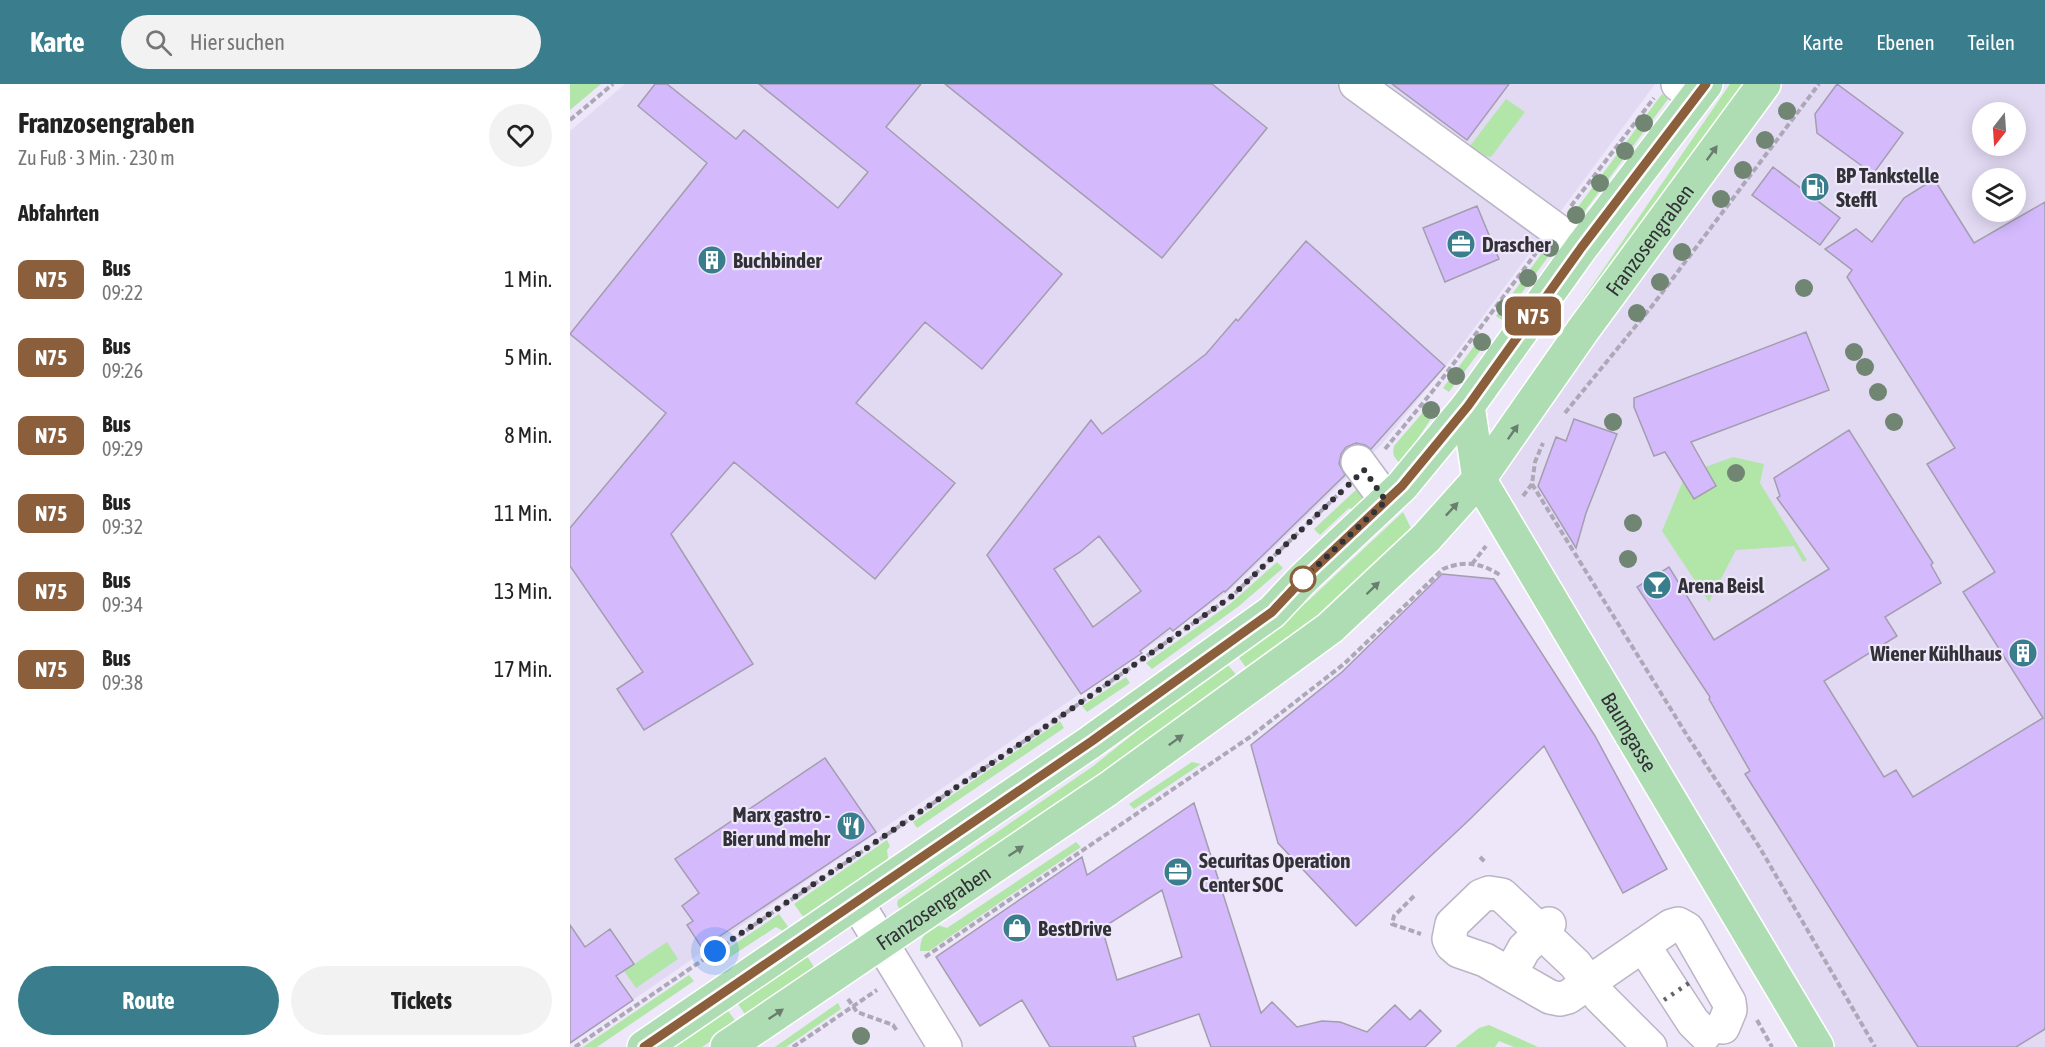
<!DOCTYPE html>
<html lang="de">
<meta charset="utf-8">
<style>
body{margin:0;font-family:"Asap Condensed",sans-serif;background:#f2f2f2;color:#222;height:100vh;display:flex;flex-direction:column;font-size:22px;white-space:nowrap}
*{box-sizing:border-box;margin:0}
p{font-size:20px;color:#767676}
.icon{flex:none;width:33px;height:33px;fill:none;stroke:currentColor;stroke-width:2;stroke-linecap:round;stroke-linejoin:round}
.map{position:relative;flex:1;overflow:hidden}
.sheet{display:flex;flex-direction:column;background:#fff;width:570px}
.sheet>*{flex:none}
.badge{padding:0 12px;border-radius:9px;font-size:21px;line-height:39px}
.needle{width:39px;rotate:197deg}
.tools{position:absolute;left:1402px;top:18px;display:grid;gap:12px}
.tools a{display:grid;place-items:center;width:54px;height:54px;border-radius:50%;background:#fff;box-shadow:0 3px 15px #0003;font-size:30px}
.you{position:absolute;width:30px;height:30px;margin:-15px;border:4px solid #fff;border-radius:50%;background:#1a73e8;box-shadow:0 0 0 9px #1a73e833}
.map>.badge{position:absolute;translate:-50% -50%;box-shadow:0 0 0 3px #fff}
h2{padding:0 18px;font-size:22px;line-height:54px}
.round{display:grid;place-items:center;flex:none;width:63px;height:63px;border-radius:32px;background:#f2f2f2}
.head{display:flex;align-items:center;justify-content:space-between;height:102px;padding:0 18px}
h1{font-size:28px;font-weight:700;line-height:45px}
.cta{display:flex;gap:12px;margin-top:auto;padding:12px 18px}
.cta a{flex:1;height:69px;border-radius:36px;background:#3a7e8d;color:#fff;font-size:24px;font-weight:700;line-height:69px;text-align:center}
.cta a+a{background:#f2f2f2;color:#222}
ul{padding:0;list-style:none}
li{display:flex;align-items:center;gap:18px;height:78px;padding:0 18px}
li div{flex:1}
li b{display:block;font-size:22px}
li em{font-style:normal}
li .badge{min-width:66px;font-weight:700;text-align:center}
header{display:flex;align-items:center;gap:36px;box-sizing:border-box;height:84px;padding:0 30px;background:#3a7e8d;color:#fff}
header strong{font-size:28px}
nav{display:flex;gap:33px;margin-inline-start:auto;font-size:21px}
.search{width:420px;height:54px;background:#f2f2f2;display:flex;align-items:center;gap:15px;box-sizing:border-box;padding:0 21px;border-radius:33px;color:#767676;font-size:22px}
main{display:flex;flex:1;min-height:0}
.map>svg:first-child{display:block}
.built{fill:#e2daf3;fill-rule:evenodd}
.green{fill:#b1e6a8}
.building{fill:#d4bafd;stroke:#a39dae;stroke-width:1.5;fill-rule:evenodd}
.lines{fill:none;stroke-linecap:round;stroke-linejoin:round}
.minor-casing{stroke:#bab4c5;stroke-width:36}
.major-casing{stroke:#fff;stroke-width:36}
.path{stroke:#ada8b7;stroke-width:4;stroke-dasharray:6 3;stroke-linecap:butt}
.minor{stroke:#fff;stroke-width:33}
.major{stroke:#aeddb4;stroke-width:33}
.rail{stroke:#64616b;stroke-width:4.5;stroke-dasharray:3 6;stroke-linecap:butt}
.tree{fill:#708572}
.oneway{fill:#6a7e70}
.line-casing{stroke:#fff;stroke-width:14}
.line{stroke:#8b5e3c;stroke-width:9}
.walk{stroke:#333138;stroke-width:6;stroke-dasharray:0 10.8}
.stop-dot{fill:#fff;stroke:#8b5e3c;stroke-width:3}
.labels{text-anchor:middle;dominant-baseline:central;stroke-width:4.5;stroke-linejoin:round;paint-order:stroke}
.poi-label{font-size:21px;font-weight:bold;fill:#333138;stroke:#ede7f9;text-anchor:start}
.street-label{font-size:21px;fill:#333138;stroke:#ede7f9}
</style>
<header>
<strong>Karte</strong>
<div class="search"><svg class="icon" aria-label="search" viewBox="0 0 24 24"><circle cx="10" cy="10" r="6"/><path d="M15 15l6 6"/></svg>Hier suchen</div>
<nav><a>Karte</a><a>Ebenen</a><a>Teilen</a></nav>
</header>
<main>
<section class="sheet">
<div class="head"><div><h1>Franzosengraben</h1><p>Zu Fuß · 3 Min. · 230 m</p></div><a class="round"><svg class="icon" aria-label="heart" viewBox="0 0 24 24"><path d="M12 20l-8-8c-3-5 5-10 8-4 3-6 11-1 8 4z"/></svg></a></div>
<h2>Abfahrten</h2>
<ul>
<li><span class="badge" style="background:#8b5e3c;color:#fff">N75</span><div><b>Bus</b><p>09:22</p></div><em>1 Min.</em></li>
<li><span class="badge" style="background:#8b5e3c;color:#fff">N75</span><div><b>Bus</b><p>09:26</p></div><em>5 Min.</em></li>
<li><span class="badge" style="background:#8b5e3c;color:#fff">N75</span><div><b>Bus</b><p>09:29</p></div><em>8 Min.</em></li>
<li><span class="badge" style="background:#8b5e3c;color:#fff">N75</span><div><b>Bus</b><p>09:32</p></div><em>11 Min.</em></li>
<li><span class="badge" style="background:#8b5e3c;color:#fff">N75</span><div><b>Bus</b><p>09:34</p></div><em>13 Min.</em></li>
<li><span class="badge" style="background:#8b5e3c;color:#fff">N75</span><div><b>Bus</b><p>09:38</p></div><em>17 Min.</em></li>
</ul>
<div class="cta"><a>Route</a><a>Tickets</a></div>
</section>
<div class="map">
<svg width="1475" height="963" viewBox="0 0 1475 963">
<rect width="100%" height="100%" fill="#ede7f9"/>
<path class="built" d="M 55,0 L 1085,0 L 882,274 L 811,361 L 657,509 L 0,959 L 0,47 Z
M 1195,0 L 1475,0 L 1475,963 L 1247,963 L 909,395 ZM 1413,28 L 1446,28 L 1446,62 L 1413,62 ZM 1413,94 L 1446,94 L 1446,128 L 1413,128 Z"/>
<path class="green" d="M 0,0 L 31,0 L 0,26 Z
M 1160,0 L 1174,0 L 1005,238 L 1000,234 Z
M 1092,10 L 1098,15 L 1002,144 L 996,139 Z
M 936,15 L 955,28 L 921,73 L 915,72 L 900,62 Z
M 980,158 L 986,162 L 932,236 L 926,232 Z
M 910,254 L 916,259 L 879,308 L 873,304 Z
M 861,319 L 866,320 L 868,324 L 831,380 C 824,374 822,371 824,362 Z
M 1163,373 L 1194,380 L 1190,399 L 1237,476 L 1233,478 L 1224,462 L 1166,466 L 1139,518 L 1092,447 L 1113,397 L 1124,415 L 1146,402 L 1135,383 Z
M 788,404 L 803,412 L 784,427 L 779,424 L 750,451 L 744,445 Z
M 833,428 L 841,444 L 753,527 L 679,588 L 668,572 L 738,517 Z
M 707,478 L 713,484 L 669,522 L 582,585 L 576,579 L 660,520 Z
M 657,580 L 669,594 L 335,824 L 329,825 L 327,820 L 328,816 L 522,683 L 591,628 Z
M 556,593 L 560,599 L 517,628 L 512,622 Z
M 490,637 L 494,644 L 347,744 L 343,738 Z
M 622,678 L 631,680 L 564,725 L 559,720 Z
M 317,756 L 320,762 L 317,766 L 318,774 L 315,779 L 234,834 L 224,820 Z
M 506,758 L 511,763 L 359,867 L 350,867 C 350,855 355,848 364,840 L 377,844 Z
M 209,830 L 219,844 L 213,847 L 206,843 L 145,883 L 141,876 Z
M 97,858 L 108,875 L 66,904 L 54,887 Z
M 235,869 L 246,886 L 177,933 L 166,917 Z
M 119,891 L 124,897 L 27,963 L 13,963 Z
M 268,919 L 271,925 L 216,963 L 205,963 Z
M 156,924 L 167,939 L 132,963 L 98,963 Z
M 919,941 L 968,963 L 944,963 L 929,957 L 925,963 L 885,963 L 909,944 Z"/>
<path class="building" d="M 85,0 L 97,0 L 166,55 L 174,46 L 268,124 L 298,88 L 189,0 L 351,0 L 316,43 L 492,190 L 412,285 L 355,238 L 286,319 L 385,399 L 305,495 L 164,378 L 101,450 L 183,580 L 74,646 L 47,605 L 73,588 L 0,482 L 0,444 L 96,329 L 0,250 L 137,79 L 68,22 Z
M 375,0 L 642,0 L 697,44 L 592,174 Z
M 822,0 L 939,0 L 897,56 Z
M 1267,0 L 1333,49 L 1303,90 L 1247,49 L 1245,30 Z
M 1203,83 L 1270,134 L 1250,161 L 1182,111 Z
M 1364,95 L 1404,159 L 1475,118 L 1475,945 L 1446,963 L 1348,963 L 1175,690 L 1180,687 L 1139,615 L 1140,613 L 1067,503 L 1099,483 L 1144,556 L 1259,485 L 1207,414 L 1210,412 L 1204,394 L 1279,346 L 1363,479 L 1361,481 L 1371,499 L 1315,533 L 1327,552 L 1254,597 L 1314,693 L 1326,686 L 1343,713 L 1473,634 L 1393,508 L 1425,488 L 1357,380 L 1385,364 L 1277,193 L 1282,186 L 1255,165 L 1286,145 L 1302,158 L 1334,114 Z
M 907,122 L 929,175 L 875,198 L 853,144 Z
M 736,157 L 875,282 L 801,365 L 795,361 L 786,359 L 776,363 L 771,370 L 769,380 L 775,391 L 655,508 L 654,507 L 603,547 L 600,544 L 570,567 L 572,569 L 511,610 L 417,471 L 521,336 L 532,350 L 636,270 L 666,235 L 668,237 ZM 529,452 L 571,507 L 523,543 L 484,485 L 510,468 Z
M 1236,248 L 1259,306 L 1121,358 L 1146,402 L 1124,415 L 1095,368 L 1084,372 L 1064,323 L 1064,314 Z
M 1004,335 L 1047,350 L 1016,429 L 1006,464 L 968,402 L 986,353 L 996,357 Z
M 872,490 L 924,495 L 1025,652 L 1097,785 L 1053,809 L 974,662 L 898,737 L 786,842 L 708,759 L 681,661 L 772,588 Z
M 255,674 L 306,748 L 132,864 L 117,841 L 123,837 L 112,822 L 129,809 L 105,775 Z
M 624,719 L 691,929 L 702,918 L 727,943 L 752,937 L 770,938 L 797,948 L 825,921 L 840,936 L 850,926 L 871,947 L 855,963 L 641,963 L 629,930 L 563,953 L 566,963 L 480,963 L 452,916 L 410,942 L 366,873 L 512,773 L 517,791 ZM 592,806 L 612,873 L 547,896 L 532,844 Z
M 0,841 L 15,863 L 40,845 L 64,880 L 46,892 L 63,916 L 0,959 Z"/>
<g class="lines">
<g class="minor-casing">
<path id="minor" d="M 786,0 L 1011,164
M 1108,0 L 1126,13
M 788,378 L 816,416
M 287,819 L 375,963
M 1073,861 L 1123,938 L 1135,950
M 940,890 L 954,865 L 979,840
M 1080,963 L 1030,913 L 1005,880 L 932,811 L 919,809 L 911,812 L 882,840 L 879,855 L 882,861 L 889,867 L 915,876 L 980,913 L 990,915 L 998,913 L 1101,842 L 1108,840 L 1117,845 L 1159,918 L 1160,926 L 1153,943"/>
</g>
<g class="major-casing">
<g id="major">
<path id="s1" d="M 898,322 L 909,395 L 1247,963"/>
<path d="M 74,963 L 522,657 L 702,528 L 733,495 L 832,402 L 898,322 L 1011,164 L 1136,0"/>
<path id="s2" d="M 157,963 L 538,705 L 760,544 L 856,454 L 909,395 L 1013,246 L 1194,0"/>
</g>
</g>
<path class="path" d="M 0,36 L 43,0
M 1001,122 L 1084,14
M 995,329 L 1082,222 L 1249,0
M 815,365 L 866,303 L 966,169
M 962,400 L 1118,653 L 1190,764 L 1305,963
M 953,412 L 962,400 L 965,378 L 973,359
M 902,480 L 916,462
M 910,773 L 916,779
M 844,812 L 824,832 L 822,840 L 851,850
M 355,873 L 680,653 L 774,580 L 873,485 C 895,476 911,479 930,491
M 278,915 L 287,928 L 323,941 L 327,947
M 1187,936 L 1202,963
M 5,963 L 500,626 L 662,512 L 773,406
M 223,963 L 307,906"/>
<use href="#minor" class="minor"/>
<use href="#major" class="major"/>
<path class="rail" d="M 1094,916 L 1119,899"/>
</g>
<g class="tree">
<circle cx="1217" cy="27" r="9"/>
<circle cx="1074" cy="39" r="9"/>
<circle cx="1195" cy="56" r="9"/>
<circle cx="1055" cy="67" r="9"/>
<circle cx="1173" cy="86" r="9"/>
<circle cx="1030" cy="99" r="9"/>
<circle cx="1151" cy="115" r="9"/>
<circle cx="1006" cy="131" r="9"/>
<circle cx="980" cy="164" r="9"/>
<circle cx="1112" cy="168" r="9"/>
<circle cx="958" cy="194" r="9"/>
<circle cx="1090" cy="198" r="9"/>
<circle cx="1234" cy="204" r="9"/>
<circle cx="935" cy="224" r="9"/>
<circle cx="1067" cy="229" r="9"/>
<circle cx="912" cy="258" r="9"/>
<circle cx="1284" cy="268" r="9"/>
<circle cx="1295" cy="283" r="9"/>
<circle cx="886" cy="292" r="9"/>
<circle cx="1308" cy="308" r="9"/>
<circle cx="861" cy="326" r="9"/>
<circle cx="1043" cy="338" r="9"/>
<circle cx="1324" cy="338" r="9"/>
<circle cx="1166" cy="389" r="9"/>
<circle cx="1063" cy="439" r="9"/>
<circle cx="1058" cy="475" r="9"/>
<circle cx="291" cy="952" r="9"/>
</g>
<defs><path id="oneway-solid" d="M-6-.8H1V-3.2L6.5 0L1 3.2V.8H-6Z" transform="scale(1.5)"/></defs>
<g class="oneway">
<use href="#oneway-solid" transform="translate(1142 69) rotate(-54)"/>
<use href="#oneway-solid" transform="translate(943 348) rotate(-55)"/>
<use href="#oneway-solid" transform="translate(882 425) rotate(-47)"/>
<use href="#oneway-solid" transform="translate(803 504) rotate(-44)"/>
<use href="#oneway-solid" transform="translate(606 656) rotate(-36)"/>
<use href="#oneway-solid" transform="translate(446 767) rotate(-34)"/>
<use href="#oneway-solid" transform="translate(206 930) rotate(-34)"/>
</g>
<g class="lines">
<g class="line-casing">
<path id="line" d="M 74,963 L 522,657 L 702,528 L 733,495 L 832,402 L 898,322 L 1011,164 L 1136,0"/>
</g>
<use href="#line" class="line"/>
<path class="walk" d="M 145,867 L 500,626 L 662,512 L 794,386 L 816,417 L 733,495"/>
</g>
<defs>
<g id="fuel-disc" transform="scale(1.5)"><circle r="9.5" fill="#3a7e8d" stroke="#ede7f9"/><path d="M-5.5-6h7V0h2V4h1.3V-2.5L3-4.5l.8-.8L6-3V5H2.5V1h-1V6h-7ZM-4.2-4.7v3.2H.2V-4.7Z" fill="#fff"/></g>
<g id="office-disc" transform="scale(1.5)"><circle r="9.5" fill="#3a7e8d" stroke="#ede7f9"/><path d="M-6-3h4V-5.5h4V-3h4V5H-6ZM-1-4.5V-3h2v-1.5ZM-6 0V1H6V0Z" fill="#fff"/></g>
<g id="building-disc" transform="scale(1.5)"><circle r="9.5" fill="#3a7e8d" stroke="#ede7f9"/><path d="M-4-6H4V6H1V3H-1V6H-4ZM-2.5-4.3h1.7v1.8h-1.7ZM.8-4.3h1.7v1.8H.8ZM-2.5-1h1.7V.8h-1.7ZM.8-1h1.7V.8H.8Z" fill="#fff"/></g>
<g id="bar-disc" transform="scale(1.5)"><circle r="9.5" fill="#3a7e8d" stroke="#ede7f9"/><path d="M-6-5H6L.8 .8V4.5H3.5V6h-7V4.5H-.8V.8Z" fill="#fff"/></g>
<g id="restaurant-disc" transform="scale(1.5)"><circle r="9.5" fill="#3a7e8d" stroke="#ede7f9"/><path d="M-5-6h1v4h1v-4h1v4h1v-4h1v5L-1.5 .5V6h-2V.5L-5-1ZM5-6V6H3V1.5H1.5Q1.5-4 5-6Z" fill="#fff"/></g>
<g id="shop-disc" transform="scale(1.5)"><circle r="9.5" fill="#3a7e8d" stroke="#ede7f9"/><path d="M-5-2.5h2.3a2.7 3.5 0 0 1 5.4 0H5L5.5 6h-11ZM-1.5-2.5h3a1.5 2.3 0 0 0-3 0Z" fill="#fff"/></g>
</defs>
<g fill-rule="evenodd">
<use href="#fuel-disc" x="1245" y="103"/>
<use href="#office-disc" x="891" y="160"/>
<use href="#building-disc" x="142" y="176"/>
<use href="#bar-disc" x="1087" y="501"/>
<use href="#building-disc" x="1453" y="569"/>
<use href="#restaurant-disc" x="281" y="742"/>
<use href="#office-disc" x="608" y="788"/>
<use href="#shop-disc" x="447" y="844"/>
</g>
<circle class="stop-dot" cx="733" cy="495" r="12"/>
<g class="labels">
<g class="poi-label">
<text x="1266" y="91">BP Tankstelle<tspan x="1266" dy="24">Steffl</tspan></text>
<text x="912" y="160">Drascher</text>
<text x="163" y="176">Buchbinder</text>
<text x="1108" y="501">Arena Beisl</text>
<text x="1432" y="569" text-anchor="end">Wiener Kühlhaus</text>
<text x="260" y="730" text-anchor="end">Marx gastro -<tspan x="260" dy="24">Bier und mehr</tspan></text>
<text x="629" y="776">Securitas Operation<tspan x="629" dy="24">Center SOC</tspan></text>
<text x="468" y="844">BestDrive</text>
</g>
<g class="street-label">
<text stroke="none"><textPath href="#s2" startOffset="1239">Franzosengraben</textPath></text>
<text stroke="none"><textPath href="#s1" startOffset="368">Baumgasse</textPath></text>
<text stroke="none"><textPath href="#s2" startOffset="249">Franzosengraben</textPath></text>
</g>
</g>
</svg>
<div class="tools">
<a><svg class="needle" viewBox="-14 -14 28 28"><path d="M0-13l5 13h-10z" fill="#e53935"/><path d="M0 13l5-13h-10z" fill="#767676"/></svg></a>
<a><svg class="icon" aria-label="layers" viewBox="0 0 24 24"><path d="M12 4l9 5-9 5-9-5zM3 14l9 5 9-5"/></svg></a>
</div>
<div class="you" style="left:145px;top:867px"></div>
<b class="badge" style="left:963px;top:232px;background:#8b5e3c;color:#fff">N75</b>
</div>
</main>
